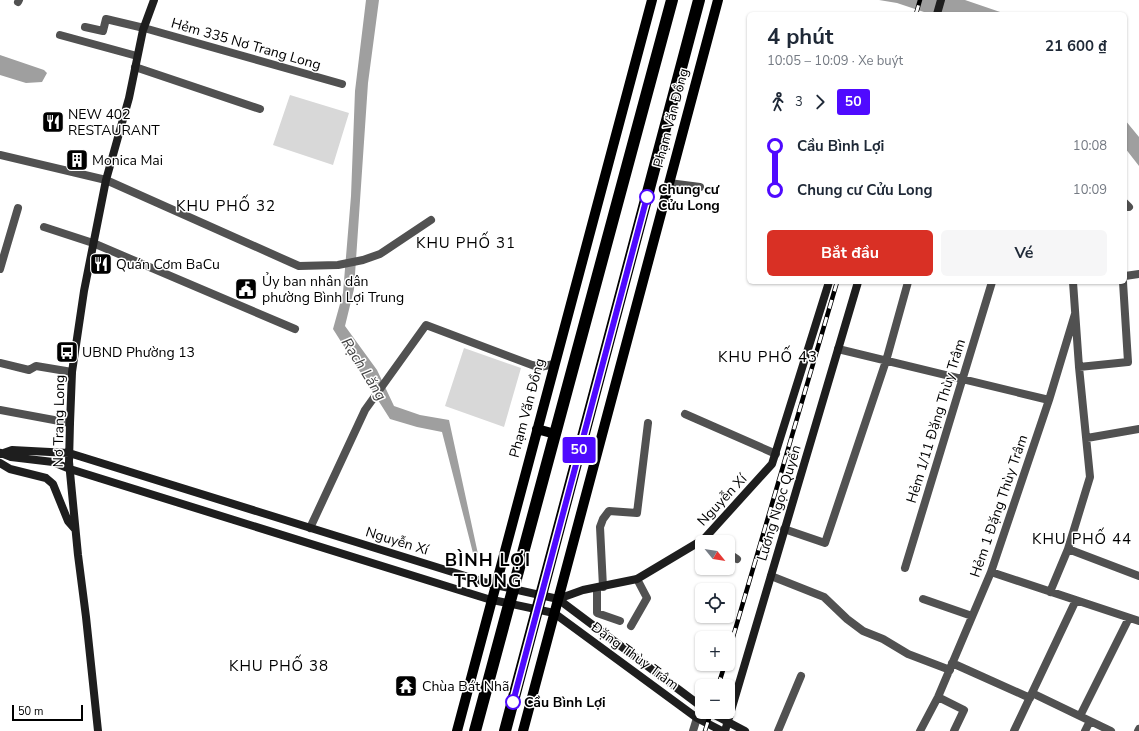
<!DOCTYPE html>
<html lang="vi">
<meta charset="utf-8">
<style>
body{margin:0;font-family:"Nunito Sans",sans-serif;background:#f6f6f7;color:#1f2937;height:100vh;display:flex;flex-direction:column;font-size:15px;white-space:nowrap}
*{box-sizing:border-box;margin:0}
p{font-size:13px;color:#747a83}
.icon{flex:none;width:22px;height:22px;fill:none;stroke:currentColor;stroke-width:2;stroke-linecap:round;stroke-linejoin:round}
.map{position:relative;flex:1;overflow:hidden}
.panel{position:absolute;left:747px;top:12px;width:380px;height:272px;display:flex;flex-direction:column;background:#fff;border-radius:6px;box-shadow:0 1px 3px #0004}
.panel>*{flex:none}
.badge{padding:0 8px;border-radius:3px;font-size:14px;line-height:26px}
.needle{width:26px;rotate:120deg}
.buttons{position:absolute;left:695px;top:535px;display:grid;gap:8px}
.buttons a{display:grid;place-items:center;width:40px;height:40px;border-radius:6px;background:#fff;box-shadow:0 1px 3px #0004;font-size:20px}
.scale{position:absolute;left:12px;bottom:10px;width:71px;box-sizing:border-box;padding-left:4px;border:2px solid #000;border-top:0;font-size:11px;line-height:14px;white-space:nowrap;color:#000;-webkit-text-stroke:3px #fff;paint-order:stroke}
.map>.badge{position:absolute;translate:-50% -50%;box-shadow:0 0 0 2px #fff}
.legs{display:flex;align-items:center;gap:6px;height:44px;padding:0 20px;font-size:13px}
.legs p{margin-inline-start:auto}
.summary{display:flex;align-items:center;justify-content:space-between;height:68px;padding:0 20px}
h1{font-size:22px;font-weight:700;line-height:30px}
.button{display:flex;gap:8px;margin-top:auto;padding:8px 20px}
.button a{flex:1;height:46px;border-radius:6px;background:#d93025;color:#fff;font-size:16px;font-weight:700;line-height:46px;text-align:center}
.button a+a{background:#f6f6f7;color:#1f2937}
ul{padding:0 20px;list-style:none}
li{display:flex;align-items:center;gap:14px;height:44px;font-size:15px}
li i{display:grid;place-items:center;width:6px;height:100%;margin:0 5px;background:currentColor}
li i::after{content:'';width:10px;height:10px;margin:-5px;border:3px solid;border-radius:50%;background:#fff}
li p{margin-inline-start:auto}
li:first-child i{background:linear-gradient(#0000 50%,currentColor 0)}
li:last-child i{background:linear-gradient(currentColor 50%,#0000 0)}
.map>svg:first-child{display:block}
.green{fill:#d8d8d8}
.water{fill:#9f9f9f}
.lines{fill:none;stroke-linecap:round;stroke-linejoin:round}
.street{stroke:#515151;stroke-width:8}
.secondary{stroke:#1e1e1e;stroke-width:8}
.primary{stroke:#000;stroke-width:10}
.highway{stroke:#000;stroke-width:12}
.rail-casing{stroke:#000;stroke-width:4.5}
.rail{stroke:#fff;stroke-width:3;stroke-dasharray:9;stroke-linecap:butt}
.line-1-casing{stroke:#fff;stroke-width:9}
.line-1{stroke:#4f0aff;stroke-width:6}
.stop-1-dot{fill:#fff;stroke:#4f0aff;stroke-width:2}
.labels{text-anchor:middle;dominant-baseline:central;stroke-width:3;stroke-linejoin:round;paint-order:stroke}
.street-label{font-size:14px;fill:#000;stroke:#fff}
.poi-label{font-size:14px;fill:#000;stroke:#fff;text-anchor:start}
.stop-label{font-size:14px;font-weight:bold;fill:#000;stroke:#fff;text-anchor:start}
.neighbourhood-label{font-size:15px;letter-spacing:1px;fill:#000;stroke:#fff}
.water-label{font-size:15px;font-style:italic;fill:#404040;stroke:#fff}
.district-label{font-size:18px;font-weight:bold;letter-spacing:1px;fill:#000;stroke:#fff}
</style>
<div class="map">
<svg width="1139" height="731" viewBox="0 0 1139 731">
<rect width="100%" height="100%" fill="#fff"/>
<path class="green" d="M 290,95 L 349,113 L 333,165 L 273,145 Z
M 464,348 L 521,368 L 504,427 L 445,406 Z"/>
<path class="water" d="M 366,0 L 379,0 L 368,83 L 354,289 L 345,326 L 377,370 L 394,406 L 420,415 L 449,420 L 478,554 L 474,557 L 442,432 L 417,427 L 390,419 L 333,329 L 343,293 L 351,196 L 355,91 Z
M 879,0 L 965,0 L 1006,14 L 930,14 L 897,3 Z
M 0,55 L 44,70 L 47,73 L 42,82 L 26,83 L 0,75 Z
M 1125,120 L 1139,137 L 1139,166 L 1125,148 Z"/>
<g class="lines">
<path class="street" d="M 18,2 L 19,0
M 85,27 L 103,31 L 106,19 L 144,28 L 342,84
M 60,35 L 137,56
M 135,67 L 260,109
M 0,155 L 106,180 L 299,266 L 338,265 L 363,260 L 380,254 L 431,220
M 669,183 L 700,187
M 1125,203 L 1129,207 L 1125,207
M 44,227 L 93,243 L 295,329
M 0,269 L 18,208
M 1125,276 L 1139,274
M 1073,282 L 1079,367 L 1090,477 L 1068,549 L 1139,576
M 838,349 L 1049,400
M 0,363 L 29,370 L 36,366 L 72,372
M 1079,367 L 1128,362 L 1123,282
M 0,410 L 70,423
M 685,414 L 776,454
M 1087,438 L 1139,429
M 310,528 L 365,410 L 426,325 L 532,365 L 540,367 L 554,364
M 784,529 L 825,543 L 886,361 L 908,282
M 728,553 L 737,559
M 905,568 L 992,282
M 991,572 L 1139,621
M 771,576 L 824,597 L 847,619 L 863,631 L 883,639 L 908,654 L 950,670
M 603,587 L 600,527 L 603,519 L 609,511 L 637,513 L 648,423
M 597,588 L 597,613 L 620,621
M 1050,592 L 1068,549
M 923,599 L 972,616
M 631,626 L 647,598 L 637,579
M 952,663 L 1030,698
M 1032,693 L 1111,731
M 938,697 L 964,710 L 954,731
M 1080,716 L 1129,618
M 693,731 L 697,718
M 778,731 L 801,676
M 920,731 L 938,697 L 991,572 L 1049,400 L 1075,314
M 1014,731 L 1076,600
M 1085,731 L 1090,721
M 1138,731 L 1139,729"/>
<path class="secondary" d="M 937,14 L 941,0
M 1,453 L 11,457 L 53,462 L 70,469 L 488,599 L 554,613 L 697,718 L 722,731
M 1,454 L 12,450 L 69,453 L 491,584 L 558,599 L 583,590 L 637,579 L 704,539 L 772,464 L 829,282
M 0,463 L 10,469 L 46,478 L 53,484 L 68,521 L 75,529
M 558,599 L 702,707
M 709,712 L 745,731
M 98,731 L 86,617 L 78,555 L 69,462 L 70,423 L 72,372 L 84,291 L 106,180 L 129,98 L 143,30 L 154,0
M 725,731 L 858,282"/>
<path class="primary" d="M 537,429 L 555,434
M 457,731 L 652,0
M 523,731 L 718,0"/>
<path class="highway" d="M 475,731 L 672,0
M 505,731 L 699,0"/>
<g class="rail-casing">
<path id="rail" d="M 916,14 L 920,0
M 728,654 L 837,282
M 718,686 L 725,664
M 705,731 L 711,712"/>
</g>
<use href="#rail" class="rail"/>
</g>
<g class="lines">
<g class="line-1-casing">
<path id="line-1" d="M 513,702 L 647,197"/>
</g>
<use href="#line-1" class="line-1"/>
</g>
<defs>
<g id="restaurant-square" transform="scale(1.15)"><rect x="-9" y="-9" width="18" height="18" rx="4" fill="#000" stroke="#fff"/><path d="M-5-6h1v4h1v-4h1v4h1v-4h1v5L-1.5 .5V6h-2V.5L-5-1ZM5-6V6H3V1.5H1.5Q1.5-4 5-6Z" fill="#fff"/></g>
<g id="building-square" transform="scale(1.15)"><rect x="-9" y="-9" width="18" height="18" rx="4" fill="#000" stroke="#fff"/><path d="M-4-6H4V6H1V3H-1V6H-4ZM-2.5-4.3h1.7v1.8h-1.7ZM.8-4.3h1.7v1.8H.8ZM-2.5-1h1.7V.8h-1.7ZM.8-1h1.7V.8H.8Z" fill="#fff"/></g>
<g id="civic-square" transform="scale(1.15)"><rect x="-9" y="-9" width="18" height="18" rx="4" fill="#000" stroke="#fff"/><path d="M-.6-6.5H3V-4.5H.6V-3L4-1V1h2V6H-6V1h2V-1L-.6-3ZM-1.2 2.5V6h2.4V2.5Z" fill="#fff"/></g>
<g id="bus-square" transform="scale(1.15)"><rect x="-9" y="-9" width="18" height="18" rx="4" fill="#000" stroke="#fff"/><path d="M-5-6H5V4H4V6H2V4H-2V6H-4V4H-5ZM-3.5-4V0h7V-4ZM-3.5 1.2v1.5H-2V1.2ZM2 1.2v1.5H3.5V1.2Z" fill="#fff"/></g>
<g id="temple-square" transform="scale(1.15)"><rect x="-9" y="-9" width="18" height="18" rx="4" fill="#000" stroke="#fff"/><path d="M0-6L5-2H3V0L6.5 2.5H4V6H1.5V3h-3V6H-4V2.5H-6.5L-3 0V-2H-5Z" fill="#fff"/></g>
</defs>
<g fill-rule="evenodd">
<use href="#restaurant-square" x="53" y="122"/>
<use href="#building-square" x="77" y="160"/>
<use href="#restaurant-square" x="101" y="264"/>
<use href="#civic-square" x="246" y="289"/>
<use href="#bus-square" x="67" y="352"/>
<use href="#temple-square" x="406" y="686"/>
</g>
<g class="stop-1-dot">
<circle cx="647" cy="197" r="7"/>
<circle cx="513" cy="702" r="7"/>
</g>
<g class="labels">
<g class="street-label">
<text transform="translate(246 44) rotate(16)">Hẻm 335 Nơ Trang Long</text>
<text transform="translate(671 118) rotate(-75)">Phạm Văn Đồng</text>
<text transform="translate(527 408) rotate(-75)">Phạm Văn Đồng</text>
<text transform="translate(59 421) rotate(-89)">Nơ Trang Long</text>
<text transform="translate(936 421) rotate(-73)">Hẻm 1/11 Đặng Thùy Trâm</text>
<text transform="translate(722 500) rotate(-47)">Nguyễn Xí</text>
<text transform="translate(779 503) rotate(-73)">Lương Ngọc Quyến</text>
<text transform="translate(999 506) rotate(-71)">Hẻm 1 Đặng Thùy Trâm</text>
<text transform="translate(397 541) rotate(17)">Nguyễn Xí</text>
<text transform="translate(635 656) rotate(36)">Đặng Thùy Trâm</text>
</g>
<g class="poi-label">
<text x="68" y="114">NEW 402<tspan x="68" dy="16">RESTAURANT</tspan></text>
<text x="92" y="160">Monica Mai</text>
<text x="116" y="264">Quán Cơm BaCu</text>
<text x="262" y="281">Ủy ban nhân dân<tspan x="262" dy="16">phường Bình Lợi Trung</tspan></text>
<text x="82" y="352">UBND Phường 13</text>
<text x="422" y="686">Chùa Bát Nhã</text>
</g>
<g class="stop-label">
<text x="658" y="189">Chung cư<tspan x="658" dy="16">Cửu Long</tspan></text>
<text x="524" y="702">Cầu Bình Lợi</text>
</g>
<g class="neighbourhood-label">
<text x="226" y="206">KHU PHỐ 32</text>
<text x="466" y="243">KHU PHỐ 31</text>
<text x="768" y="357">KHU PHỐ 43</text>
<text x="1082" y="539">KHU PHỐ 44</text>
<text x="279" y="666">KHU PHỐ 38</text>
</g>
<g class="water-label">
<text transform="translate(364 369) rotate(58)">Rạch Lăng</text>
</g>
<g class="district-label">
<text x="488" y="560">BÌNH LỢI<tspan x="488" dy="21">TRUNG</tspan></text>
</g>
</g>
</svg>
<div class="buttons">
<a><svg class="needle" viewBox="-14 -14 28 28"><path d="M0-13l5 13h-10z" fill="#e53935"/><path d="M0 13l5-13h-10z" fill="#747a83"/></svg></a>
<a><svg class="icon" aria-label="locate" viewBox="0 0 24 24"><circle cx="12" cy="12" r="6"/><path d="M12 2v4M12 18v4M2 12h4M18 12h4"/></svg></a>
<a>+</a>
<a>−</a>
</div>
<div class="scale">50 m</div>
<b class="badge" style="left:579px;top:450px;background:#4f0aff;color:#fff">50</b>
<section class="panel">
<div class="summary"><div><h1>4 phút</h1><p>10:05 – 10:09 · Xe buýt</p></div><b>21 600 ₫</b></div>
<div class="legs"><svg class="icon" aria-label="walk" viewBox="0 0 24 24"><circle cx="13" cy="4" r="2"/><path d="M13 8l-2 6 4 7M11 14l-3 7M7 12l3-4h3l4 4"/></svg>3<svg class="icon" aria-label="forward" viewBox="0 0 24 24"><path d="M9 5l7 7-7 7"/></svg><b class="badge" style="background:#4f0aff;color:#fff">50</b></div>
<ul>
<li><i style="color:#4f0aff"></i><b>Cầu Bình Lợi</b><p>10:08</p></li>
<li><i style="color:#4f0aff"></i><b>Chung cư Cửu Long</b><p>10:09</p></li>
</ul>
<div class="button"><a>Bắt đầu</a><a>Vé</a></div>
</section>
</div>
